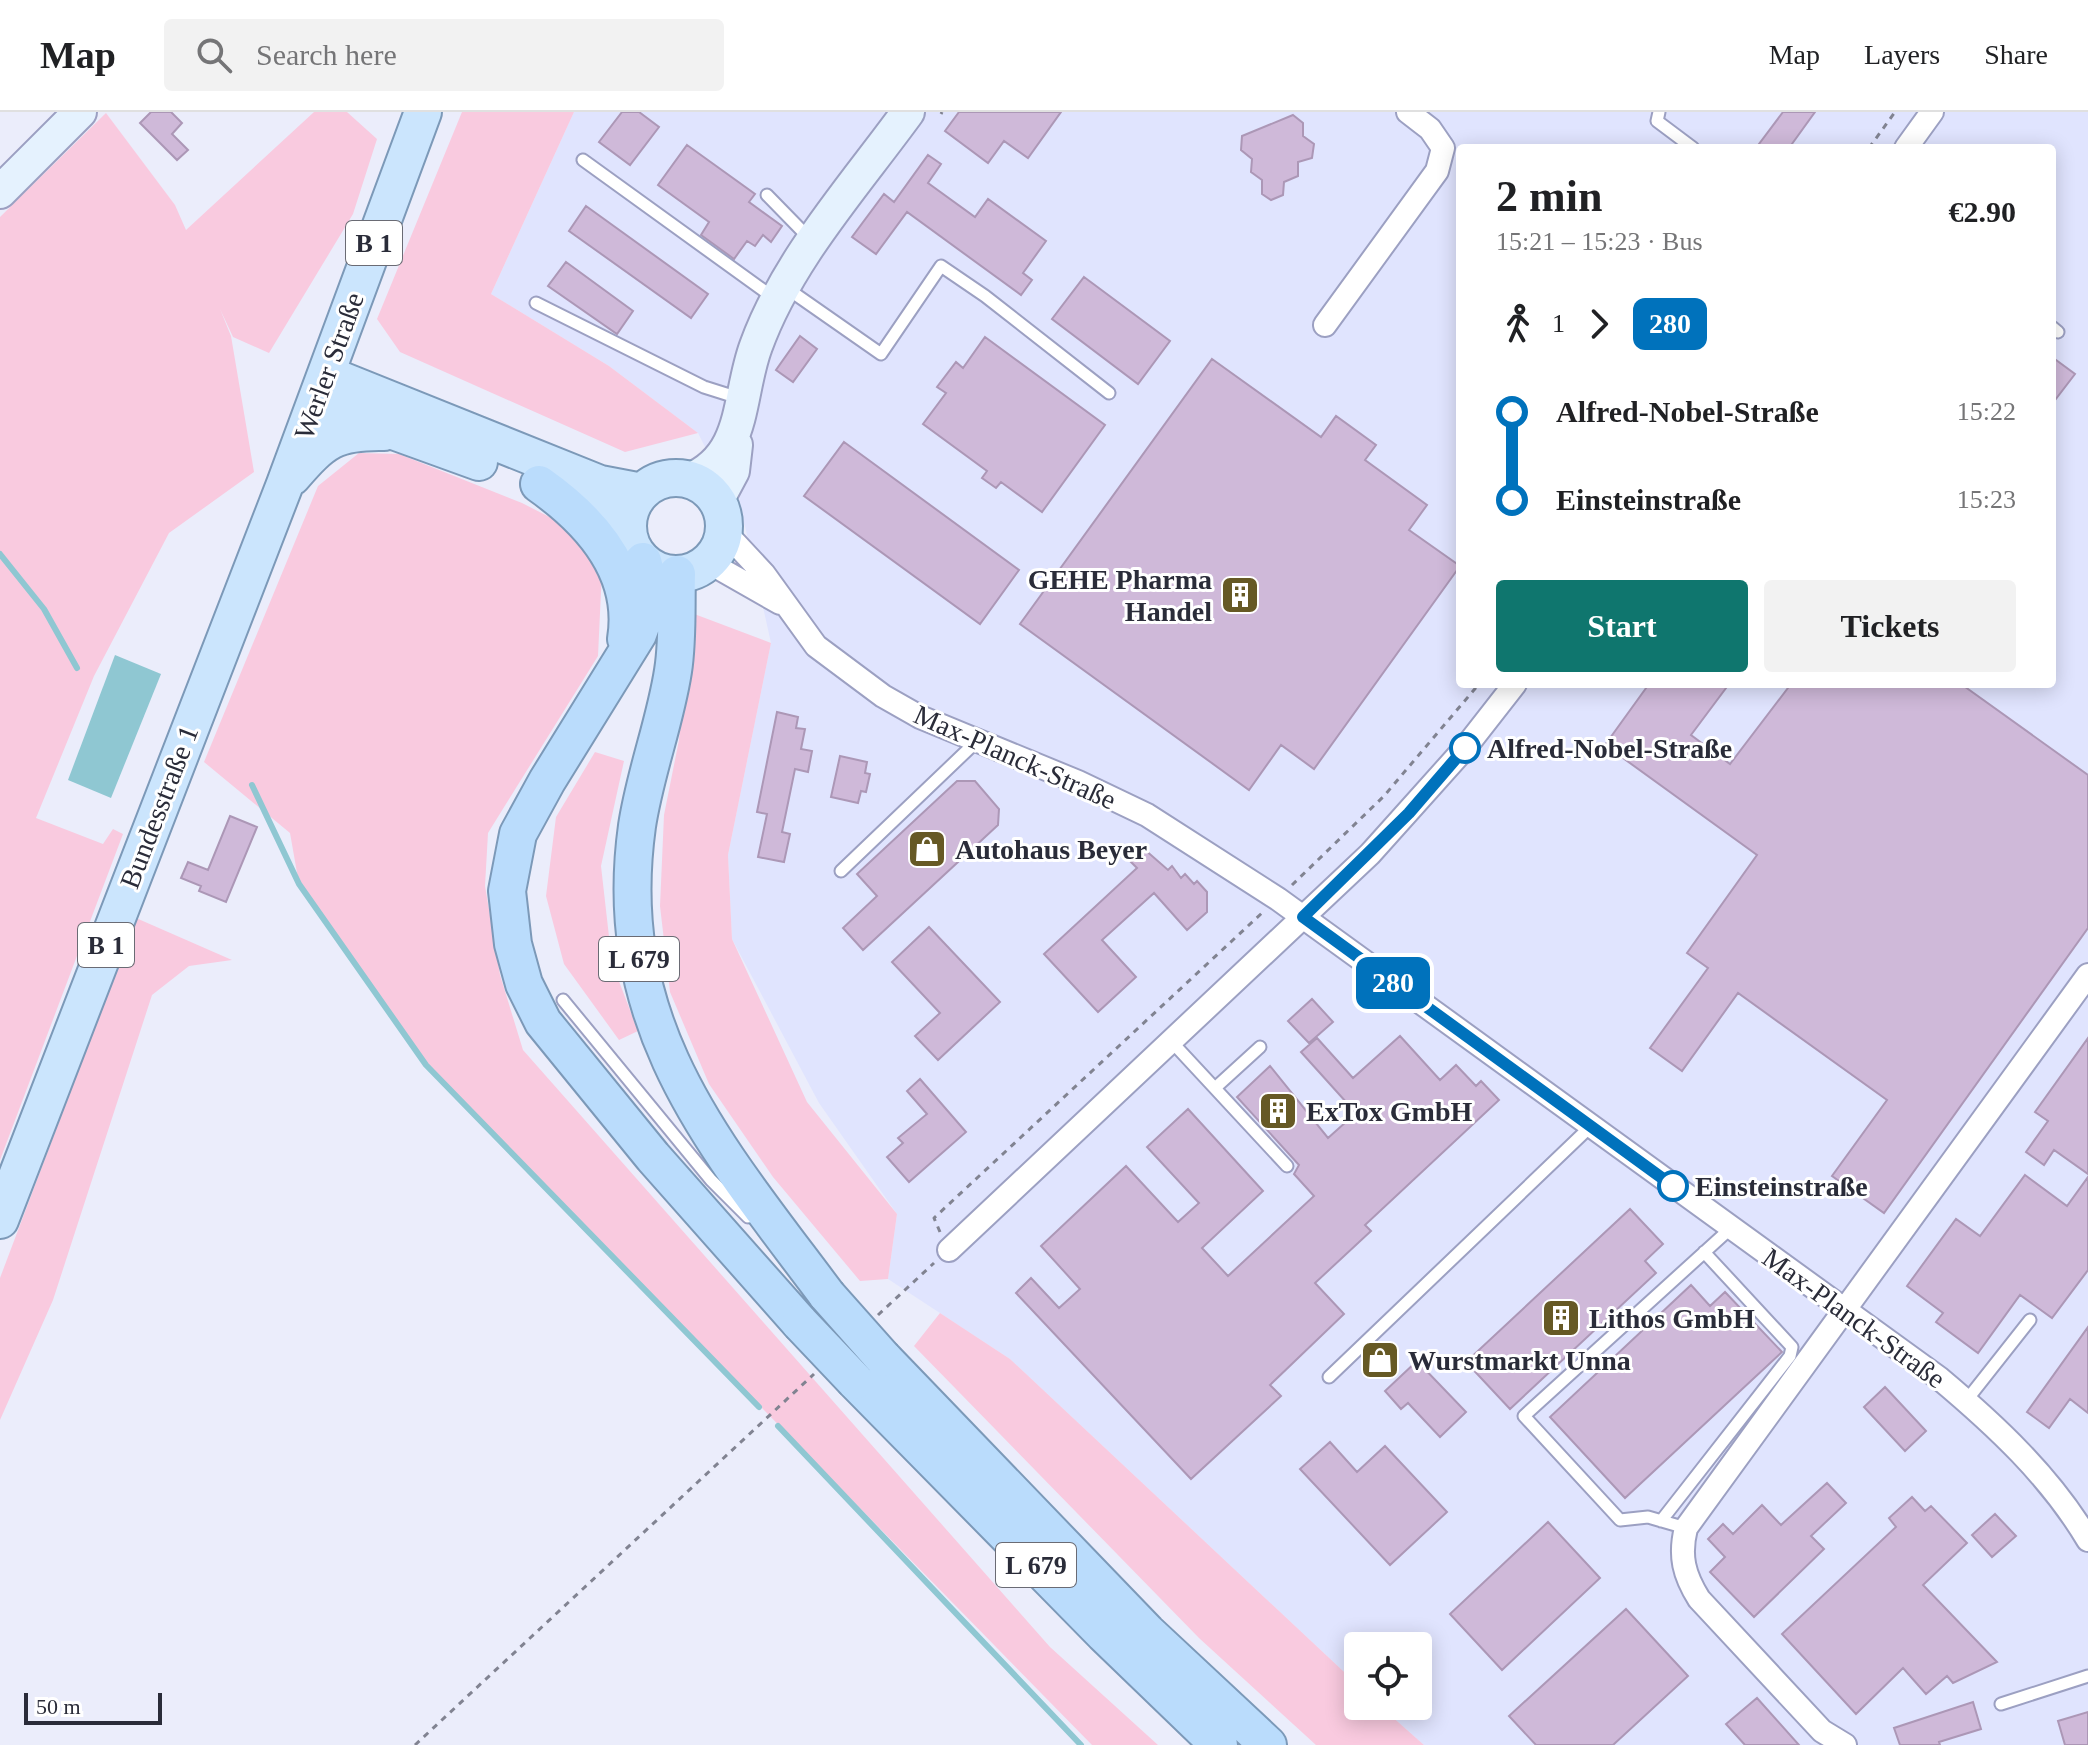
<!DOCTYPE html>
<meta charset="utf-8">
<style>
body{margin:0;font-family:Georgia,serif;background:#f2f2f2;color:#202124;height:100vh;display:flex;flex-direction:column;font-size:30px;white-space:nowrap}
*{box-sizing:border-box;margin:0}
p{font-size:26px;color:#757577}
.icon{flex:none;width:44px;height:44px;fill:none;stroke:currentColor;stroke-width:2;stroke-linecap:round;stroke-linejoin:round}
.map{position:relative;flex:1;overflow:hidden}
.details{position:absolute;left:1456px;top:32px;width:600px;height:544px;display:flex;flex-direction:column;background:#fff;border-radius:8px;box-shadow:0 4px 20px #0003}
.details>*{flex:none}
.badge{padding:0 16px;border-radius:12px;font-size:28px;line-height:52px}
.controls{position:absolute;left:1344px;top:1520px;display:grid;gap:16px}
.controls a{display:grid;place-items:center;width:88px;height:88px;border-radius:8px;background:#fff;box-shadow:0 4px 20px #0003;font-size:40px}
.scale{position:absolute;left:24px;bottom:20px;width:138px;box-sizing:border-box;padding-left:8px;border:4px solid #2a2c39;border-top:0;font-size:22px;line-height:28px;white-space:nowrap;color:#2a2c39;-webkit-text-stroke:6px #fff;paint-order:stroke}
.map>.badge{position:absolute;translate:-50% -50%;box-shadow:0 0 0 4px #fff}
.legs{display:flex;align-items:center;gap:12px;height:88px;padding:0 40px;font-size:26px}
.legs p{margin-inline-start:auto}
.head{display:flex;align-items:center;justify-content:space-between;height:136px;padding:0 40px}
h1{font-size:44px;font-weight:700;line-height:60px}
.action{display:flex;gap:16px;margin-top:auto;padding:16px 40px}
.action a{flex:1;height:92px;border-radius:8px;background:#0f766e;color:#fff;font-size:32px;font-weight:700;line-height:92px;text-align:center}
.action a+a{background:#f2f2f2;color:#202124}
ul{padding:0 40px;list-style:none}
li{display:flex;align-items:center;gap:28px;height:88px;font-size:30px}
li i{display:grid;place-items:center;width:12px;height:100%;margin:0 10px;background:currentColor}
li i::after{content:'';width:20px;height:20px;margin:-10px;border:6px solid;border-radius:50%;background:#fff}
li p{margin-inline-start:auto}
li:first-child i{background:linear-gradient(#0000 50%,currentColor 0)}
li:last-child i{background:linear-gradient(currentColor 50%,#0000 0)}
header{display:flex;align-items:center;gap:48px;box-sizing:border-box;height:112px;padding:0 40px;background:#fff;border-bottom:2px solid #e0e0e0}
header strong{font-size:38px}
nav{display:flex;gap:44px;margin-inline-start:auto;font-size:28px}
.search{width:560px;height:72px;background:#f2f2f2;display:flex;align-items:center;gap:20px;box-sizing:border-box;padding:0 28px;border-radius:8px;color:#757577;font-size:30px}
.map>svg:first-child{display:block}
.built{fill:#e0e4fe;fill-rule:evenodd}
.green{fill:#f9cadf}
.water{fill:#8fc7d2}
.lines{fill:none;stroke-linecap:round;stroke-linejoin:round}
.stream{stroke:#8fc7d2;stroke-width:6}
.building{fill:#cfb9d9;stroke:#ac97b6;stroke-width:2}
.service-casing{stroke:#9ca0c2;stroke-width:15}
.minor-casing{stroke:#9ca0c2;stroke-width:26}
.secondary-casing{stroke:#9ca0c2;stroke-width:36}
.primary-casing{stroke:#7c99b8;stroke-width:40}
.trunk-casing{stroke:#7c99b8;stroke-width:40}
.path{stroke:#818391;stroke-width:3;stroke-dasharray:6 6;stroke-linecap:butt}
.service{stroke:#fff;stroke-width:11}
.minor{stroke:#fff;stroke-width:22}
.secondary{stroke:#e5f2fe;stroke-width:32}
.primary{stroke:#cbe5fd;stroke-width:36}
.trunk{stroke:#badcfc;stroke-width:36}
.trunk-bridge-casing{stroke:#7c99b8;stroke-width:40;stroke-linecap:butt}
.trunk-bridge{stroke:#badcfc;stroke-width:36}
.line-1-casing{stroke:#fff;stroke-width:18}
.line-1{stroke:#0072bc;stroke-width:12}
.stop-1-dot{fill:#fff;stroke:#0072bc;stroke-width:4}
.labels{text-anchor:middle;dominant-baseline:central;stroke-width:6;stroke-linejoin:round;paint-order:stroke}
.shield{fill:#fff;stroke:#6a6b74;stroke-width:2}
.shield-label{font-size:26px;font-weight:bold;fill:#2a2c39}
.street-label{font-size:28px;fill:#2a2c39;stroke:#fff}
.poi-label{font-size:28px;font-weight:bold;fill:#2a2c39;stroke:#fff;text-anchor:start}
.stop-label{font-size:28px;font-weight:bold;fill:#2a2c39;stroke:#fff;text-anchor:start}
</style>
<header>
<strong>Map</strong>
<div class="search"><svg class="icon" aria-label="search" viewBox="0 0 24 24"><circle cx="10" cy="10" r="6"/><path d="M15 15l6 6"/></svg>Search here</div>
<nav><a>Map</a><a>Layers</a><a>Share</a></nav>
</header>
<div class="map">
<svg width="2088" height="1633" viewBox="0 0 2088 1633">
<rect width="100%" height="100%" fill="#ebedfb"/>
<path class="built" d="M 574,0 L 2088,0 L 2088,1633 L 1424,1633 L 1380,1594 L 1418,1594 L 1418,1534 L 1358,1534 L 1358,1573 L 1010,1247 L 888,1167 L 897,1102 L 819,991 L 732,827 L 728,743 L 771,531 L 745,414 L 698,321 L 609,254 L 491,182 ZM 1460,36 L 2052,36 L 2052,572 L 1460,572 Z"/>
<path class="green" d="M 314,0 L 347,0 L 377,27 L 353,102 L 269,241 L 233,225 L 220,197 L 231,224 L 254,360 L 169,421 L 94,564 L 36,706 L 103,732 L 113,717 L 123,722 L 0,1048 L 0,105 L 106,1 L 175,93 L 186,118 Z
M 462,0 L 574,0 L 491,182 L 609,254 L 698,321 L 625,340 L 400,240 L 377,207 Z
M 359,341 L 399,342 L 522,391 L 571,416 L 602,458 L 598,544 L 488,721 L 485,774 L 500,863 L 523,938 L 1050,1535 L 1158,1633 L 1092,1633 L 426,953 L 299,772 L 290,721 L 204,650 L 318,374 Z
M 689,500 L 771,531 L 728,743 L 732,827 L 807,990 L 897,1102 L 888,1167 L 860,1169 L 773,1065 L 709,972 L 670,880 L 660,794 L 664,703 L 679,628 Z
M 595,640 L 624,649 L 601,754 L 612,851 L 638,919 L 619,928 L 564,852 L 546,784 L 556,705 Z
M 136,806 L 232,848 L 189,854 L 152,883 L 53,1188 L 0,1308 L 0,1166 Z
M 940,1201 L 1010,1247 L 1358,1573 L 1358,1594 L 1380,1594 L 1424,1633 L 1316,1633 L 1199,1526 L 914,1234 Z"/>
<path class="water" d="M 115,543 L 161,562 L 111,686 L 68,668 Z"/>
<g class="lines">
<path class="stream" d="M 0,442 L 44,497 L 77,556
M 252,673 L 299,772 L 426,953 L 759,1295
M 778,1314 L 1081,1633"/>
</g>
<path class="building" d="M 151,0 L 171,0 L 182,11 L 172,22 L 188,38 L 177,48 L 140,11 Z
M 622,0 L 639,0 L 659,15 L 630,53 L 599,30 Z
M 959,0 L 1061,0 L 1028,46 L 1004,29 L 988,51 L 945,19 Z
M 1783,0 L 1815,0 L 1789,36 L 1756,36 Z
M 1293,3 L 1303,11 L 1303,24 L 1314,32 L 1312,46 L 1298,50 L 1298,64 L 1284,70 L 1283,83 L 1271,88 L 1262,82 L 1262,68 L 1251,60 L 1252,47 L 1241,38 L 1242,24 Z
M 687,33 L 755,82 L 749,90 L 782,114 L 771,130 L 763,123 L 755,134 L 747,129 L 734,147 L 701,123 L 709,110 L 658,73 Z
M 928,43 L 941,52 L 928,71 L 975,105 L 988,87 L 1046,129 L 1023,161 L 1032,168 L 1021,183 L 907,100 L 876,142 L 852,125 L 884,82 L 894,90 Z
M 586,94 L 708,182 L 691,206 L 569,119 Z
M 566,150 L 633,199 L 617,222 L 548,174 Z
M 1084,165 L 1170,229 L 1138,272 L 1052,207 Z
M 800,224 L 817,237 L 793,270 L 776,258 Z
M 985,225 L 1105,313 L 1042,400 L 1001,370 L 996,376 L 982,366 L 987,359 L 923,312 L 946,281 L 937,275 L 956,250 L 963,256 Z
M 2052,245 L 2075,262 L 2052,292 Z
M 1212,247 L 1321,325 L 1336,304 L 1376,333 L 1365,348 L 1427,393 L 1409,418 L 1460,454 L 1314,657 L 1281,633 L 1249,678 L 1020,512 Z
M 844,330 L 1019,458 L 980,512 L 804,384 Z
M 1649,572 L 1729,572 L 1691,623 L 1730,652 L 1791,572 L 1961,572 L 2088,663 L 2088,816 L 1884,1101 L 1832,1064 L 1887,988 L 1738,881 L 1682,959 L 1650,936 L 1708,856 L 1687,841 L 1757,743 L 1605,633 Z
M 777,600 L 798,605 L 796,616 L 805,617 L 801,637 L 812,639 L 808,660 L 795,657 L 782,720 L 790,722 L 784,750 L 758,745 L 767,702 L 757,700 Z
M 840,644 L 867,650 L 865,661 L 870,662 L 866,680 L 861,679 L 858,691 L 831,685 Z
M 957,669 L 975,669 L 999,697 L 998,713 L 863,838 L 843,816 L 877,784 L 857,762 Z
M 230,704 L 257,715 L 226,790 L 199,779 L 201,774 L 181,766 L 188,750 L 208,758 Z
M 1137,736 L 1144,737 L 1168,758 L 1172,754 L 1181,766 L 1185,762 L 1194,772 L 1197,769 L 1207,780 L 1207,800 L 1187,818 L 1154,781 L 1102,828 L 1136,865 L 1098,900 L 1044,842 L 1137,756 L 1130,749 L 1130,741 Z
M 929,815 L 1000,890 L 938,948 L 915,924 L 940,901 L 892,850 Z
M 1312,887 L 1333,910 L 1309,931 L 1288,909 Z
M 1400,924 L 1440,968 L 1456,953 L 1476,974 L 1481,969 L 1499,988 L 1365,1113 L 1371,1119 L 1315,1171 L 1344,1202 L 1270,1273 L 1281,1284 L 1191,1367 L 1016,1181 L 1031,1166 L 1059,1196 L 1080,1177 L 1041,1134 L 1126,1054 L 1178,1110 L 1199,1091 L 1147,1035 L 1188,997 L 1263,1079 L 1202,1136 L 1228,1164 L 1314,1084 L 1294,1062 L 1299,1053 L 1237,985 L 1270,954 L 1328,1026 L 1356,1001 L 1301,940 L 1317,926 L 1353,966 Z
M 2088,926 L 2088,1062 L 2054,1038 L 2044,1053 L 2026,1040 L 2048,1009 L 2035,1000 Z
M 920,967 L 966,1020 L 909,1070 L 887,1045 L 903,1031 L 898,1026 L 927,1002 L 907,979 Z
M 2025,1063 L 2067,1094 L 2088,1065 L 2088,1158 L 2052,1206 L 2020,1183 L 1978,1241 L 1936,1210 L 1943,1201 L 1907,1174 L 1956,1107 L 1980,1124 Z
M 1630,1097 L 1663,1132 L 1645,1149 L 1656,1161 L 1510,1297 L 1466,1250 Z
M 1691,1173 L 1710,1194 L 1725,1180 L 1782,1240 L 1625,1386 L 1550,1305 Z
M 2088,1215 L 2088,1301 L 2070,1287 L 2049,1316 L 2027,1300 Z
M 1417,1249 L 1466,1300 L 1440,1325 L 1408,1291 L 1401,1297 L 1385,1279 Z
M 1885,1275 L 1926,1319 L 1905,1339 L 1864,1295 Z
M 1330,1330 L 1357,1360 L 1385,1334 L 1447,1400 L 1390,1453 L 1300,1357 Z
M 1827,1371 L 1846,1391 L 1811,1424 L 1824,1437 L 1754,1505 L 1710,1460 L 1725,1445 L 1708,1427 L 1723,1412 L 1733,1422 L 1762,1393 L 1781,1413 Z
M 1912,1385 L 1925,1399 L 1931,1394 L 1967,1431 L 1923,1473 L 1997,1550 L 1953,1571 L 1947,1564 L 1926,1582 L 1903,1556 L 1856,1602 L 1782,1522 L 1896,1415 L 1889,1406 Z
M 1995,1402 L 2016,1424 L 1992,1445 L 1972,1423 Z
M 1548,1410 L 1600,1466 L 1502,1558 L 1450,1502 Z
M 1626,1497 L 1688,1564 L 1613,1633 L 1536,1633 L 1509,1604 Z
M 1757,1586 L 1799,1633 L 1745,1633 L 1726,1612 Z
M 1973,1590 L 1981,1617 L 1939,1630 L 1940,1633 L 1900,1633 L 1894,1616 Z
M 2088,1600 L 2088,1633 L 2065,1633 L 2058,1609 Z"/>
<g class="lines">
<g class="service-casing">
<path id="service" d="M 1659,0 L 1657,9 L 1693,36
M 583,48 L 774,186
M 767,83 L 810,127
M 785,175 L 881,242 L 941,154 L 985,184 L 1109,281
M 536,191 L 704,275 L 742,287
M 2052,215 L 2058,220
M 841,759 L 977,629
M 563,888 L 711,1068 L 748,1105
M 1171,929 L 1287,1054
M 1215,976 L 1260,935
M 1329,1265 L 1591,1014
M 1966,1289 L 2030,1208
M 1661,1409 L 1790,1244 L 1792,1235 L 1704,1140
M 1686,1416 L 1648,1405 L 1620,1408 L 1524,1304 L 1731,1116
M 2001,1592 L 2088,1564"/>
</g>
<g class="minor-casing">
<path id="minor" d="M 1906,36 L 1932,0
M 1325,213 L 1437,59 L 1443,36 L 1430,17 L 1408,0
M 724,419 L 764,462 L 816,534 L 883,584 L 920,605 L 1078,670 L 1147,703 L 1278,787 L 1939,1266 C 1995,1313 2050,1364 2088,1428
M 708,450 L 780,491
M 949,1138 L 1370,742 L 1465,636 L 1515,572
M 1845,1633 L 1822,1619 L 1699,1487 C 1684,1463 1679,1444 1686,1416 L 2088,863"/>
</g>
<g class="secondary-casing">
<path id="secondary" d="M 0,80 L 80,0
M 689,368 C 747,344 737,285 756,234 C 787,148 855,73 908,0
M 717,389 L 733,359 L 736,333"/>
</g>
<g class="primary-casing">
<path id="primary" d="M 326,262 L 600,372 L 642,380
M 316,291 L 479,350
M 292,365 C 323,329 335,319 384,320
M628 414a48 48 0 1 1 96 0a48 48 0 1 1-96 0Z
M 561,380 L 628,410
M 0,1108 L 285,372 L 423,0"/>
</g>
<g class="trunk-casing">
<path id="trunk" d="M 539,372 C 590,408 637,459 626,527
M 643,449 C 651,475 648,497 638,522 L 547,669 L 518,722 L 507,779 L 513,832 L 524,872 L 543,910 L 653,1045 L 800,1211
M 677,462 C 676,494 678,528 673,559 C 665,611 645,661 637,714 C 609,915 716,1034 827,1183
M 883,1246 L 1147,1520 L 1268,1633
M 855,1269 L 1104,1522 L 1219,1633"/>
</g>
<path class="path" d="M 941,2 L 942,0
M 1869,36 L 1895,0
M 1292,773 L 1384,684 L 1479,572
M 940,1120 L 934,1106 L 1263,800
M 878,1203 L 934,1151
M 415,1633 L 814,1262"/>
<use href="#service" class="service"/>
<use href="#minor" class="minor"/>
<use href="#secondary" class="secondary"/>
<use href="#primary" class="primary"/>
<use href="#trunk" class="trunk"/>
<g class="trunk-bridge-casing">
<path id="trunk-bridge" d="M 827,1183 L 883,1246
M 800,1211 L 855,1269"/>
</g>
<use href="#trunk-bridge" class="trunk-bridge"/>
</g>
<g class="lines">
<g class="line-1-casing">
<path id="line-1" d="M 1465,636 L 1409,701 L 1303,805 L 1673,1074"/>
</g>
<use href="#line-1" class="line-1"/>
</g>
<defs>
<g id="building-square" transform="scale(2)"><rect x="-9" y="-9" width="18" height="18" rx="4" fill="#665925" stroke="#fff"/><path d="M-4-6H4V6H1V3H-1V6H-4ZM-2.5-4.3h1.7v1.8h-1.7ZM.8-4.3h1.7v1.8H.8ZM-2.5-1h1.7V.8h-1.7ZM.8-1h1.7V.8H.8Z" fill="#fff"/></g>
<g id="shop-square" transform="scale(2)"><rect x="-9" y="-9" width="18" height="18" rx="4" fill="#665925" stroke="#fff"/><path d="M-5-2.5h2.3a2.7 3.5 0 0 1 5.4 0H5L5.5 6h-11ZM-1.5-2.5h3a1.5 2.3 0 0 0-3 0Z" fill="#fff"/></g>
</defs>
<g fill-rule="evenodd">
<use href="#building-square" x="1240" y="483"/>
<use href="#shop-square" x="927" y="737"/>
<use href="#building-square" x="1278" y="999"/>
<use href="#building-square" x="1561" y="1206"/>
<use href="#shop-square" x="1380" y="1248"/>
</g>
<g class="stop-1-dot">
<circle cx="1465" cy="636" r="14"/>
<circle cx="1673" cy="1074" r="14"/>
</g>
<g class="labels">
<g class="shield">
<rect x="346" y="109" width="56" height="44" rx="6"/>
<rect x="78" y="811" width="56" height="44" rx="6"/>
<rect x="599" y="825" width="80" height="44" rx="6"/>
<rect x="996" y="1431" width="80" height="44" rx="6"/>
</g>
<g class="shield-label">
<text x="374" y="131">B 1</text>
<text x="106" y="833">B 1</text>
<text x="639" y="847">L 679</text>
<text x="1036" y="1453">L 679</text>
</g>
<g class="street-label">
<text transform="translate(329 254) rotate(-70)">Werler Straße</text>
<text transform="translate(1015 645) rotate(24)">Max-Planck-Straße</text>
<text transform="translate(159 695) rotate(-69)">Bundesstraße 1</text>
<text transform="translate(1854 1206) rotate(36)">Max-Planck-Straße</text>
</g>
<g class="poi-label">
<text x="1212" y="467" text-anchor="end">GEHE Pharma<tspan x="1212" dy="32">Handel</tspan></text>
<text x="955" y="737">Autohaus Beyer</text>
<text x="1306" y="999">ExTox GmbH</text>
<text x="1589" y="1206">Lithos GmbH</text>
<text x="1408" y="1248">Wurstmarkt Unna</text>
</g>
<g class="stop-label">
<text x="1487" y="636">Alfred-Nobel-Straße</text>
<text x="1695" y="1074">Einsteinstraße</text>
</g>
</g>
</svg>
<div class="controls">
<a><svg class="icon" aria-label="locate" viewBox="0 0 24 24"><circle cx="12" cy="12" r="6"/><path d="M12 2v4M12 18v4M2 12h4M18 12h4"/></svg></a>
</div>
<div class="scale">50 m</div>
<b class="badge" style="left:1393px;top:871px;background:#0072bc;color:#fff">280</b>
<section class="details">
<div class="head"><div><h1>2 min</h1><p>15:21 – 15:23 · Bus</p></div><b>€2.90</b></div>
<div class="legs"><svg class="icon" aria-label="walk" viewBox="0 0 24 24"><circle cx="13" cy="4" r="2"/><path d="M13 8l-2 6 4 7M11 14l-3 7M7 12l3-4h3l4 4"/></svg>1<svg class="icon" aria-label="forward" viewBox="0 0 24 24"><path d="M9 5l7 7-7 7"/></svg><b class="badge" style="background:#0072bc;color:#fff">280</b></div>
<ul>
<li><i style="color:#0072bc"></i><b>Alfred-Nobel-Straße</b><p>15:22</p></li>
<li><i style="color:#0072bc"></i><b>Einsteinstraße</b><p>15:23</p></li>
</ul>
<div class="action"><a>Start</a><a>Tickets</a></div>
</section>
</div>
